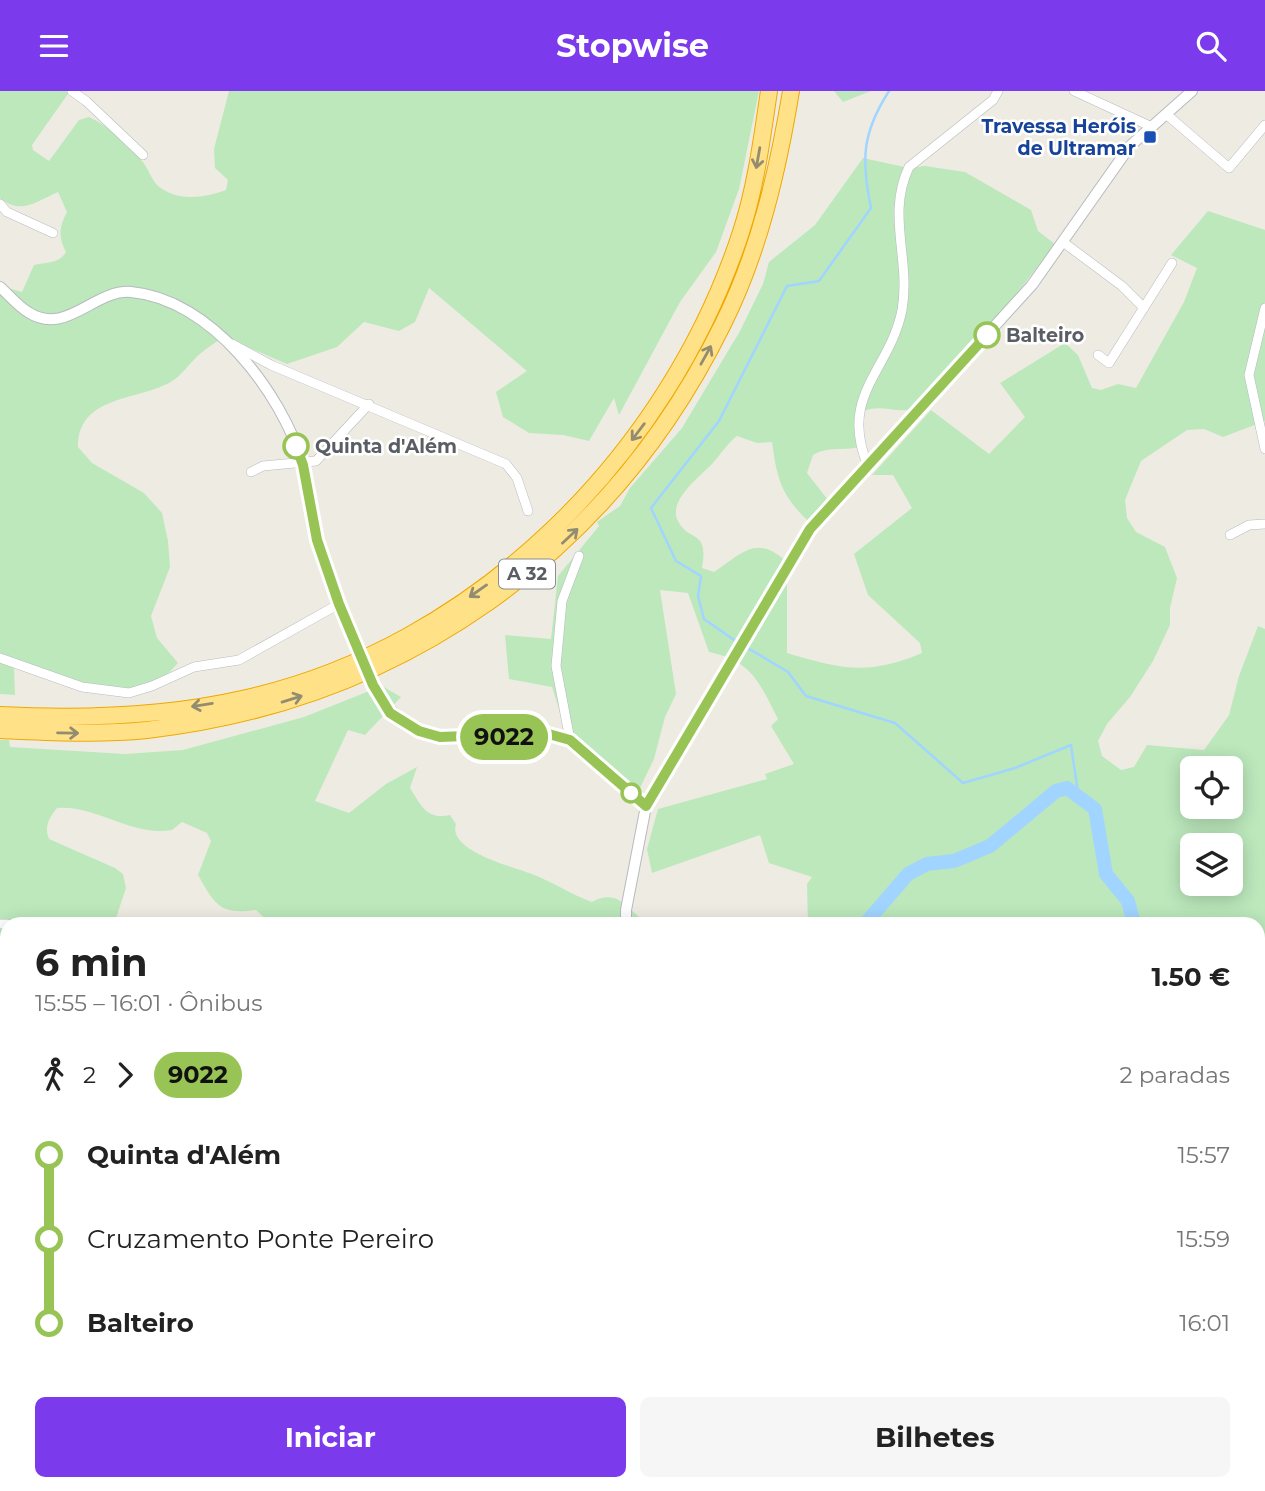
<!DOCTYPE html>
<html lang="pt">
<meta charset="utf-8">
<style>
body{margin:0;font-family:Montserrat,sans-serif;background:#f6f6f6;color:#222;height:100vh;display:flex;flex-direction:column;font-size:26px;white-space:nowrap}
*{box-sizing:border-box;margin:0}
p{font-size:23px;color:#767676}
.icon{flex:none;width:38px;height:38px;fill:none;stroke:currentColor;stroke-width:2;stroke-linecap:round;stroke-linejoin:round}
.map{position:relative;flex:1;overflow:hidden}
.drawer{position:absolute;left:0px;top:826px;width:1265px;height:574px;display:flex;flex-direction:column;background:#fff;border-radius:21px 21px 0 0;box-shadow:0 4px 18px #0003}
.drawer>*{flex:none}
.badge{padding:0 14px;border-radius:23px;font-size:24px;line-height:46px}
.buttons{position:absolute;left:1180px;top:665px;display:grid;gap:14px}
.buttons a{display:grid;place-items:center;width:63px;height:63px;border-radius:10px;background:#fff;box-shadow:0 4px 18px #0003;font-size:35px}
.map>.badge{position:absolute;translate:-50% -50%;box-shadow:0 0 0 4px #fff}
.legs{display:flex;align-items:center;gap:10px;height:77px;padding:0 35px;font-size:23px}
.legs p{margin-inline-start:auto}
.head{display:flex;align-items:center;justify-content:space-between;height:119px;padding:0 35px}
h1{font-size:38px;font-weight:700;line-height:52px}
.action{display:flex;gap:14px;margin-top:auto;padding:14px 35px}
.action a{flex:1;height:80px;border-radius:10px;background:#7c3aed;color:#fff;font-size:28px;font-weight:700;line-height:80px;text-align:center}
.action a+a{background:#f6f6f6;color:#222}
ul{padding:0 35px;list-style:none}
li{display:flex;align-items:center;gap:24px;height:84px;font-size:26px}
li i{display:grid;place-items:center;width:10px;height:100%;margin:0 9px;background:currentColor}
li i::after{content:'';width:18px;height:18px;margin:-9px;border:5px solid;border-radius:50%;background:#fff}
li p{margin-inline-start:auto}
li:first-child i{background:linear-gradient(#0000 50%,currentColor 0)}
li:last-child i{background:linear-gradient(currentColor 50%,#0000 0)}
header{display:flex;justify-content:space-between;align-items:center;height:91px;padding:0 35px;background:#7c3aed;color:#fff;font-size:32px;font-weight:700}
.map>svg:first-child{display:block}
.green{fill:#bce8bc;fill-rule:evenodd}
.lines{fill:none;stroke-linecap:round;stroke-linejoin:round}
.stream{stroke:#a1d5ff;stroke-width:2.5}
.river{stroke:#a1d5ff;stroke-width:14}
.tertiary-tunnel{stroke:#c9c8c2;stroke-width:10;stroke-dasharray:10 5;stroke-linecap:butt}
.minor-casing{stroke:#b7babf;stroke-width:10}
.tertiary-casing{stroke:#b7babf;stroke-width:12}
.primary-casing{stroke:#fccd4d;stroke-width:16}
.motorway-casing{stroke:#f0a700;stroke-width:18}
.minor{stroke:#fff;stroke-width:9}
.tertiary{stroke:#fff;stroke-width:10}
.primary{stroke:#fff1a6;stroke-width:14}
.motorway{stroke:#ffe288;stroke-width:16}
.oneway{stroke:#948c71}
.line-1-casing{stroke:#fff;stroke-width:16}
.line-1{stroke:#98c455;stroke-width:10}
.transit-dot{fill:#1a4fb4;stroke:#fff;stroke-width:2.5}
.stop-1-dot{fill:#fff;stroke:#98c455;stroke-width:3.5}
.labels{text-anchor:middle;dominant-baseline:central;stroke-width:5;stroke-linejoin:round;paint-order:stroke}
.shield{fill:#fff;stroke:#8c8e92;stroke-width:2}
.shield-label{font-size:18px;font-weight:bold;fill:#5a5e64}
.transit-label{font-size:19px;font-weight:bold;fill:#164399;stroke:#fff;text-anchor:end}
.stop-label{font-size:19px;font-weight:bold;fill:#5a5e64;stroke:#fff;text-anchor:start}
</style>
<header><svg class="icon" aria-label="menu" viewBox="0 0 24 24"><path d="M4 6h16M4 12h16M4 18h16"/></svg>Stopwise<svg class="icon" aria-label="search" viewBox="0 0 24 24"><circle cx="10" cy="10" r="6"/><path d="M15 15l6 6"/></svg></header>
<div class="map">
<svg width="1265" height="1400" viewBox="0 0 1265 1400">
<rect width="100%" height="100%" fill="#eeece2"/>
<path class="green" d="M 0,0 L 70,0 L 32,54 L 33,59 L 49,70 L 79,29 L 89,26 C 109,35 129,54 143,71 C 148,78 152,89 158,95 C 178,111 204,107 226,99 L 228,89 L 215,77 L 214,58 L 229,0 L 759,0 L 739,98 L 716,161 L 680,211 L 619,324 L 614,307 L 589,350 L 563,344 L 529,342 L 503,326 L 496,301 L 527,280 L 429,197 L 415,231 L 399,240 L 364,231 L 337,256 L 287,273 L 224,246 C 216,251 208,256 201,262 C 190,271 182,285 169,292 C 135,310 78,305 78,356 L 92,372 L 144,402 L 162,422 L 168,450 L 170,476 L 151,525 L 157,547 L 178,572 L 163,588 L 112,603 L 14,576 L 15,604 L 0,603 L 0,190 L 8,197 L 22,201 L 34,174 C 47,171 59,173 66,161 C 58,146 59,136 67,121 L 58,101 C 36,111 20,124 0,107 Z
M 834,0 L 871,0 L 843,11 Z
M 863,67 L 909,77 L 925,75 L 965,81 L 1031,119 L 1038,140 L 1055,153 L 1008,214 L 915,318 C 893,323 882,312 861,321 L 859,356 C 843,360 828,355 813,364 L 807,382 L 828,409 L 809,431 C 781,404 777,388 772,351 L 757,352 L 737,345 C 727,353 721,363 712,373 C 702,384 667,409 678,430 C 689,452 709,437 702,477 L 714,481 C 743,462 756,443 787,471 L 787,562 C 842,578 867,585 922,562 L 920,552 L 868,504 L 854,463 L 912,417 L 893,384 L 872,384 L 931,319 L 989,363 L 1025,326 L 1000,292 L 1065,252 L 1078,264 L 1092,297 L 1101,299 L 1118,293 L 1136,297 L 1184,211 L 1197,177 L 1171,164 L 1208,120 L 1265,139 L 1265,330 L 1223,346 L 1204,338 L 1187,339 L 1141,370 L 1125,409 L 1127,427 L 1136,441 L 1165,456 L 1177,487 L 1170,517 L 1170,534 L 1153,570 L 1130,606 L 1107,633 L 1098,650 L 1102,665 L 1121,679 L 1134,676 L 1147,654 L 1204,659 L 1229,624 L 1239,585 L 1258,535 L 1265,538 L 1265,1071 L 1258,1078 L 1258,833 L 808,833 L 807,793 L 812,786 L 769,772 L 760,744 L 652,782 L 647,758 L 658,718 L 767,688 L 765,683 L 794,673 L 771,635 L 778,628 C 759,591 752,570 709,561 L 688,502 L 660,499 L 676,603 L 665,626 L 654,668 L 638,701 L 631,703 L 568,646 L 552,596 L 509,588 L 505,544 L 551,548 L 558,485 L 599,435 L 597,431 L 620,415 L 630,397 L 682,337 L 740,240 L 763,193 L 769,171 L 815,134 ZM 1192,677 L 1230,677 L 1230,716 L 1192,716 ZM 1192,754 L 1230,754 L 1230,793 L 1192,793 Z
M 382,595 L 401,606 L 365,644 L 348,639 L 315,710 L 349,722 L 386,693 L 417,676 L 410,697 C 422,716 427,729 450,724 L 456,733 C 447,760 514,776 532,783 C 553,791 570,803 592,811 C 619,796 628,820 648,833 L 271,833 L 256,819 C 220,824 215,814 198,784 L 211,750 L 207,742 L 182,731 L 172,739 C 130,746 98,714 57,717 C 49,727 44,736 49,748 L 115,777 L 123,783 L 126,797 L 116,827 L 59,831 L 33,826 L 16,830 L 17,833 L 7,833 L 7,1393 L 227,1393 L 219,1400 L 0,1400 L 0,649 L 9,649 L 10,656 L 125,663 L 183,659 L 304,626 Z
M 297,1393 L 553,1393 L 554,1400 L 298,1400 Z
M 932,1393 L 963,1396 L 963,1400 L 901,1400 Z"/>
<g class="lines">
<path class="stream" d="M 737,551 L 704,528 L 698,505 L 701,485 L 676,470 L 651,417 L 719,330 L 787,195 L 819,190 L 871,117 C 861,69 862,42 889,0
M 746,556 L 788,581 L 806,605 L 895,632 L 963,692 L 1015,677 L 1071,654 L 1078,702
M 0,1340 L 7,1333"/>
<path class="river" d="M 865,833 L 908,783 L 927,773 L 954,770 L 990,755 L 1056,700 L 1067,697 L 1095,718 L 1106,783 L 1128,810 L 1134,833
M 1258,923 L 1265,925
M 0,1233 L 7,1234"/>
<path class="tertiary-tunnel" d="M 354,550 L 373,594"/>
<g class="minor-casing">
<path id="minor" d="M 72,0 L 86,10 L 143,64
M 1074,0 L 1152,36
M 1166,23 L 1229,77 L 1265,34
M 0,113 L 7,121 L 53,142
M 1063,151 L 1122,195 L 1144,217
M 1265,217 L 1249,284 L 1265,358
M 232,253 L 271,274 L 506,373 L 517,387 L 528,420
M 1098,264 L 1109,272 L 1172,172
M 868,375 C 838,304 890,280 902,219 C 911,168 886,124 909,76 L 993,9 L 998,0
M 251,381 L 263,375 L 316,370 L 369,313
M 1230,444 L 1249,434 L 1265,433
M 0,567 L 82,596 L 129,602 L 152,595 L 194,576 L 239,569 L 339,513
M 570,649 L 556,575 L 562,510 L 579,465
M 0,833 L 7,833
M 1258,1156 L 1265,1149
M 1258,1203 L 1265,1196
M 1258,1289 L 1265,1295
M 290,1393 L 290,1400
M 226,1400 L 233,1393
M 871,1400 L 893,1393
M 1217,1400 L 1217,1393"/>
</g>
<g class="tertiary-casing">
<path id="tertiary" d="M 0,196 C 9,204 18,215 28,221 C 66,246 94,198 131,201 C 211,208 281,301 303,373 C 310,396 311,422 316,445 C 324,481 340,517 354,550
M 373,594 C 404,652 453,650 512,646 C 528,645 543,640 559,645 C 582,651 626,698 646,715
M 626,833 L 626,819 L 646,715 L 810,438 L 1032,194 L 1130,55 L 1192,0
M 1258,1380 L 1265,1383
M 625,1400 L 626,1393"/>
</g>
<g class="primary-casing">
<path id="primary" d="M 1258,1087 L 1265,1081
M 947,1400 L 954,1393"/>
</g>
<g class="motorway-casing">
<path id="motorway" d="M 0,624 C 80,628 163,626 242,608 C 475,557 668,365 741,141 C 756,95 762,47 769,0
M 0,639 C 49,641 98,644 147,639 C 401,610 610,463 723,233 C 759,161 778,79 791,0"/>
</g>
<use href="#minor" class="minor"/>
<use href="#tertiary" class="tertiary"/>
<use href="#primary" class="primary"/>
<use href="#motorway" class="motorway"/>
</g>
<defs><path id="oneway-shaft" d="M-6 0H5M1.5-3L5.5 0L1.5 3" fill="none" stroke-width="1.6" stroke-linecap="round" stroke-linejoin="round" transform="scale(1.75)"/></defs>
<g class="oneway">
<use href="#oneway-shaft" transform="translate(758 67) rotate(100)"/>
<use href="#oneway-shaft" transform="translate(706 264) rotate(-61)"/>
<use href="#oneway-shaft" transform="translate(638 341) rotate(127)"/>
<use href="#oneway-shaft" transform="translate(570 445) rotate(-43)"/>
<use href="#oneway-shaft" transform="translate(478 500) rotate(145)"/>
<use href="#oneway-shaft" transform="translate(292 608) rotate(-17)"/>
<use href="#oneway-shaft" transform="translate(202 614) rotate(171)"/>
<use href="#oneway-shaft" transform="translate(68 642) rotate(1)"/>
</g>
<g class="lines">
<g class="line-1-casing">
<path id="line-1" d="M 296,355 L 303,374 L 317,449 L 339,513 L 373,594 L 390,622 L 419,640 L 440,646 L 545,642 L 570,649 L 646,715 L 810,438 L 987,244"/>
</g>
<use href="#line-1" class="line-1"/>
</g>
<rect class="transit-dot" x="1143" y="39" width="14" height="14" rx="3.5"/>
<g class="stop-1-dot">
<circle cx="987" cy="244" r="12"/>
<circle cx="296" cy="355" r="12"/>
<circle cx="631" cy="702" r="9"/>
</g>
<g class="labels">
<rect class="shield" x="499" y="468.5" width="56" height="29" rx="5"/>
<g class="shield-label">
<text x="527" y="483">A 32</text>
</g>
<g class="transit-label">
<text x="1136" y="35">Travessa Heróis<tspan x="1136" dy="22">de Ultramar</tspan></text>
</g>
<g class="stop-label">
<text x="1006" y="244">Balteiro</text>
<text x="315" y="355">Quinta d'Além</text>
</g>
</g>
</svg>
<div class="buttons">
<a><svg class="icon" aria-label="locate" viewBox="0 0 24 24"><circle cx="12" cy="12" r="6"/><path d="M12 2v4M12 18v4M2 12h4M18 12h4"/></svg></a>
<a><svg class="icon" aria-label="layers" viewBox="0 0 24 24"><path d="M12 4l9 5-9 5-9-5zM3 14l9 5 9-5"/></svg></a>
</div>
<b class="badge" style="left:504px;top:646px;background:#98c455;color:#111">9022</b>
<section class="drawer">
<div class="head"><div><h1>6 min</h1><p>15:55 – 16:01 · Ônibus</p></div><b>1.50 €</b></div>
<div class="legs"><svg class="icon" aria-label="walk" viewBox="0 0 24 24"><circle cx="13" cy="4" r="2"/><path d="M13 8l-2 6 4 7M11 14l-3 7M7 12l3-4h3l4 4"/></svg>2<svg class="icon" aria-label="forward" viewBox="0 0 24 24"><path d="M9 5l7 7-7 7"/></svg><b class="badge" style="background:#98c455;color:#111">9022</b><p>2 paradas</p></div>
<ul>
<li><i style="color:#98c455"></i><b>Quinta d'Além</b><p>15:57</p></li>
<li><i style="color:#98c455"></i><span>Cruzamento Ponte Pereiro</span><p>15:59</p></li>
<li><i style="color:#98c455"></i><b>Balteiro</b><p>16:01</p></li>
</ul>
<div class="action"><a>Iniciar</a><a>Bilhetes</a></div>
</section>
</div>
